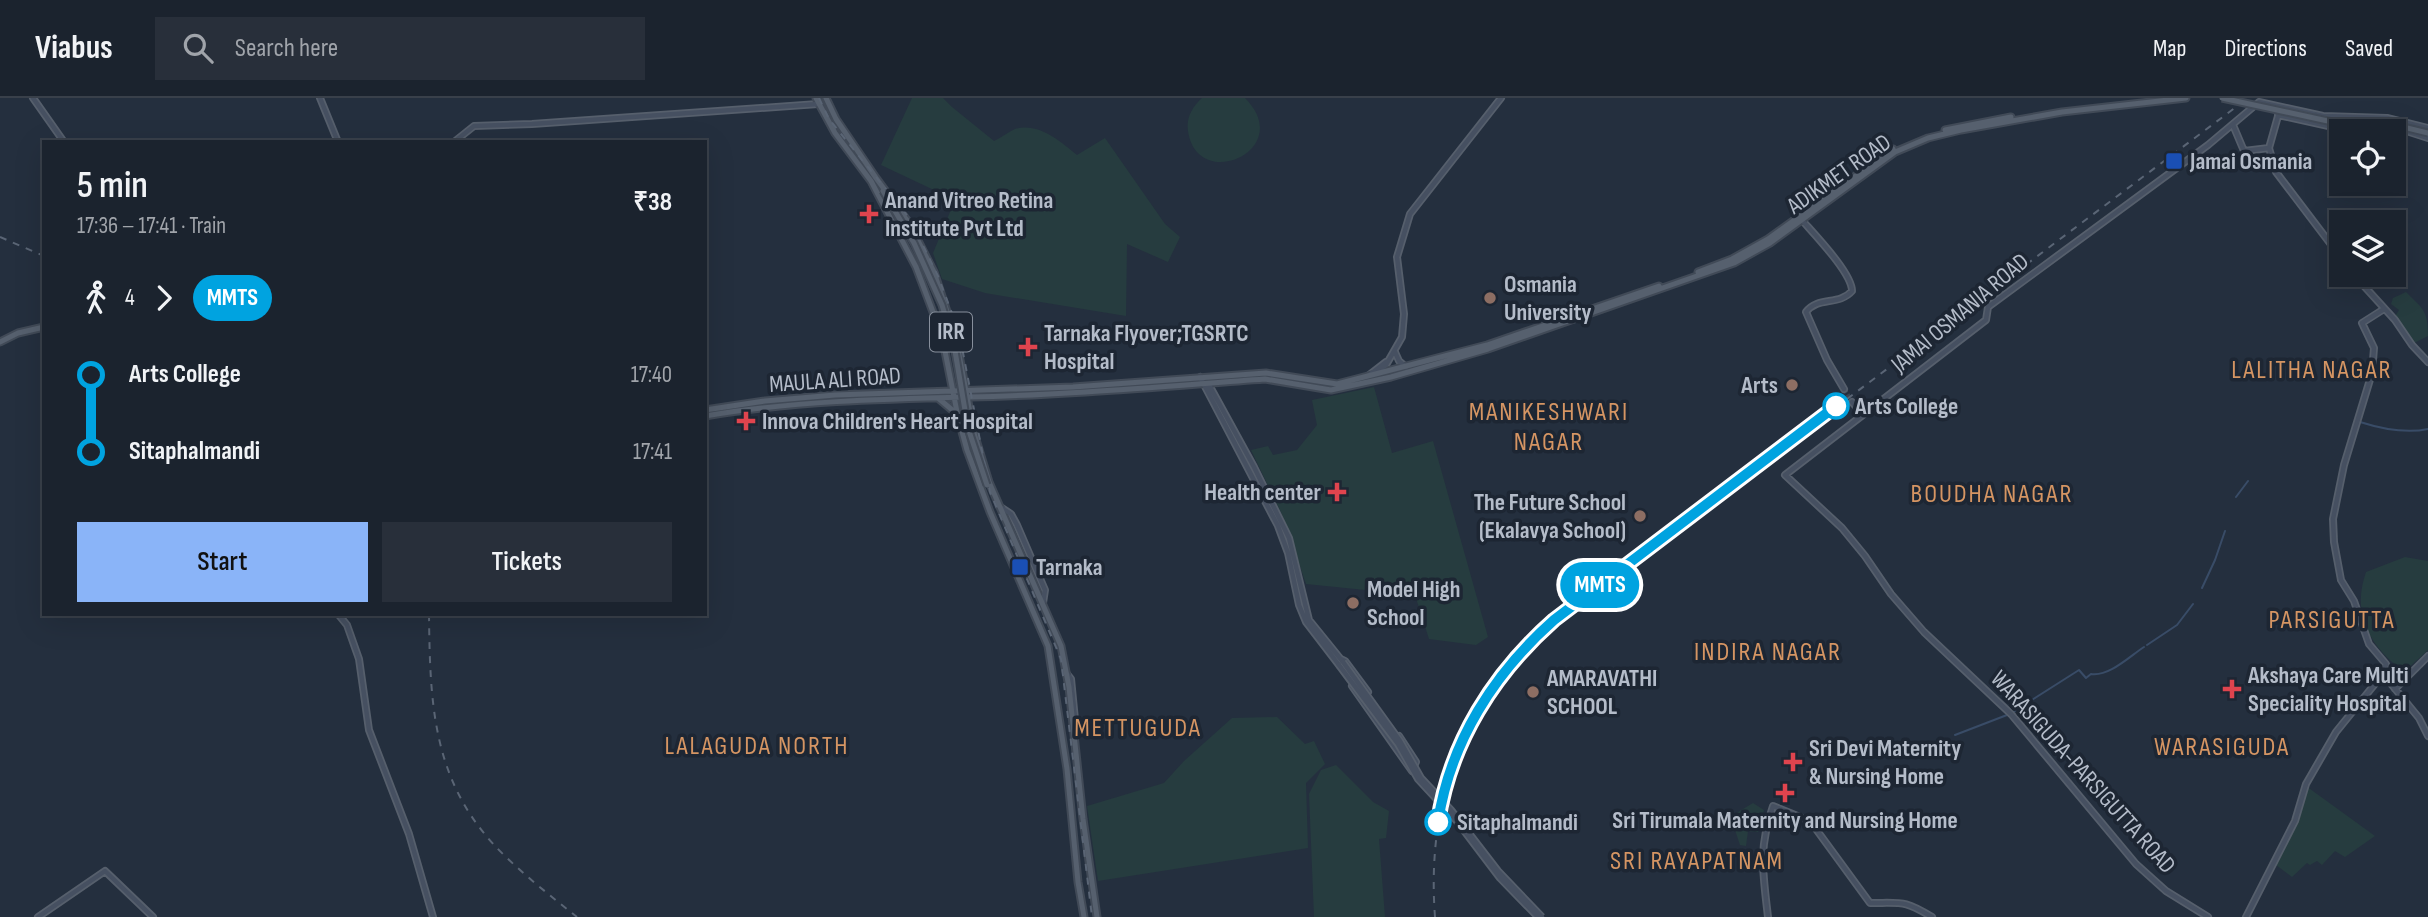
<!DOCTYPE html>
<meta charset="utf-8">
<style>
body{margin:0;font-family:"Sofia Sans Condensed",sans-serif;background:#282f3a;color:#f1f3f6;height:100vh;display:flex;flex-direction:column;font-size:26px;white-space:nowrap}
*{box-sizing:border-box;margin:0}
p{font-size:23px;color:#a0a4aa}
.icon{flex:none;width:38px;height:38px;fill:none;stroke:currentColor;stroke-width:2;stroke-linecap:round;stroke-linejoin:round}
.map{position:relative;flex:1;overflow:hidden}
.panel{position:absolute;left:42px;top:42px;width:665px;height:476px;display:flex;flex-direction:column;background:#1b232e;border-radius:0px;box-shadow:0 7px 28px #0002,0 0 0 2px #39404a}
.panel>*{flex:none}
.badge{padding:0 14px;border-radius:23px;font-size:24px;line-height:46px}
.buttons{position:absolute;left:2329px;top:21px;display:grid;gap:14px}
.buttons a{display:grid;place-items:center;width:77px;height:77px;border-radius:0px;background:#1b232e;box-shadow:0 7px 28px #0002,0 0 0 2px #39404a;font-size:35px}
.map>.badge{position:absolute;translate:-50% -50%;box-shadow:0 0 0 4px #fff}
.legs{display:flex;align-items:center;gap:10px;height:77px;padding:0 35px;font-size:23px}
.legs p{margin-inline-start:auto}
.summary{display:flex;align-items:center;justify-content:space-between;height:119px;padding:0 35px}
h1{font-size:38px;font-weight:600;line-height:52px}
.button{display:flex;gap:14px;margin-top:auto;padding:14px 35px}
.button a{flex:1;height:80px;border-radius:0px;background:#8ab4f8;color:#111;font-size:28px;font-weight:600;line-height:80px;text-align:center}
.button a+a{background:#282f3a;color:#f1f3f6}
ul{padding:0 35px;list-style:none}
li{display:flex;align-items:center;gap:24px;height:77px;font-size:26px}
li i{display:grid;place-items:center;width:10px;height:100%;margin:0 9px;background:currentColor}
li i::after{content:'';width:18px;height:18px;margin:-9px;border:5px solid;border-radius:50%;background:#1b232e}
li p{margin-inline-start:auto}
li:first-child i{background:linear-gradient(#0000 50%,currentColor 0)}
li:last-child i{background:linear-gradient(currentColor 50%,#0000 0)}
header{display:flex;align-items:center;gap:42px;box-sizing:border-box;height:98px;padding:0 35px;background:#1b232e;border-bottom:2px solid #39404a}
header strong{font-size:33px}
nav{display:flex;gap:38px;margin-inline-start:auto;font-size:24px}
.search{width:490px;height:63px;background:#282f3a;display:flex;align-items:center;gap:18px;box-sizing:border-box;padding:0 24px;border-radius:0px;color:#a0a4aa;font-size:26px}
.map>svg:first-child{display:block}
.green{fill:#263c3f}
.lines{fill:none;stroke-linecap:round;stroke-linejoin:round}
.stream{stroke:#394c67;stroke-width:2}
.secondary-tunnel{stroke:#3a4453;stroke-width:4.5;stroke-dasharray:4.5 2;stroke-linecap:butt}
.secondary-casing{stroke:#565f6c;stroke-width:8}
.primary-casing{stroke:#414a57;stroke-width:9}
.secondary{stroke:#465061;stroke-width:4.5}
.primary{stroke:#56606e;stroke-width:5}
.rail{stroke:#5a6575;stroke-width:2;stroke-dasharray:7 7;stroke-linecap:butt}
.secondary-bridge-casing{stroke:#565f6c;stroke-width:8;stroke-linecap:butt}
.primary-bridge-casing{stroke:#414a57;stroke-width:9;stroke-linecap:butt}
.secondary-bridge{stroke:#465061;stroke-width:4.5}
.primary-bridge{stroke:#56606e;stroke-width:5}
.line-1-casing{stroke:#fff;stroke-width:16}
.line-1{stroke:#00a3e0;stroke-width:10}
.transit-dot{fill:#1a4fb4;stroke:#1d2633;stroke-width:2.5}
.health-dot{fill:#e0444e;stroke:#1d2633;stroke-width:2.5}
.education-dot{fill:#8d6e63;stroke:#1d2633;stroke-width:2.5}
.stop-1-dot{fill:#fff;stroke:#00a3e0;stroke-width:3.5}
.labels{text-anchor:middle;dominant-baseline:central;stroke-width:7;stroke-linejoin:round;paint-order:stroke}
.shield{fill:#1d2633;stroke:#878f9c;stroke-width:2}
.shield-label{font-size:23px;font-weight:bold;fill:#b4bcc9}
.poi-label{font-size:24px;font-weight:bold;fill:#b4bcc9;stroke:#1d2633;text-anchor:start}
.street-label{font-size:24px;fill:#b4bcc9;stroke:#1d2633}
.stop-label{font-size:24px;font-weight:bold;fill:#b4bcc9;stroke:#1d2633;text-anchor:start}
.neighbourhood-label{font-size:26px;letter-spacing:2px;fill:#d59563;stroke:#1d2633}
</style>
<header>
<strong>Viabus</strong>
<div class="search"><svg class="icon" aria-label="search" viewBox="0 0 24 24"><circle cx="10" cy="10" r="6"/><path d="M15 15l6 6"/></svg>Search here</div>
<nav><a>Map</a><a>Directions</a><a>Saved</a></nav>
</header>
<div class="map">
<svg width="2428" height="819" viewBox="0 0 2428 819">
<rect width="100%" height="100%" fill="#242f3e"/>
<path class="green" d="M 912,0 L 943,0 L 952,9 L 994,43 C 1001,40 1008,34 1015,31 C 1038,24 1060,43 1077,57 L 1105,40 L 1165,126 L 1180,139 L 1168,164 L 1127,146 L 1126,218 L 985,195 L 942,181 L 933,155 L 955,102 L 881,67 Z
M 1202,0 L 1245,0 C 1297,52 1197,96 1188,33 C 1186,20 1192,9 1202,0 Z
M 2406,194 C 2423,211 2428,212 2428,238 L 2412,246 L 2394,220 L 2399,212 L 2391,206 L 2393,200 Z
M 1374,289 L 1392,355 L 1433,343 L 1488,539 L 1476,547 L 1429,541 L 1415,497 L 1306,486 L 1283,419 L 1251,352 L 1268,348 L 1273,357 L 1297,352 L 1317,327 L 1312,302 Z
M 2405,459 L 2428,463 L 2428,552 L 2404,574 C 2370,548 2351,517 2366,474 Z
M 1277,619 L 1305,646 L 1314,643 L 1325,666 L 1306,685 L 1308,750 L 1098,783 L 1087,708 L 1164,685 L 1184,663 L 1232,620 Z
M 1336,667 L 1373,704 L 1389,713 L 1386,740 L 1379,741 L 1385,819 L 1314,819 L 1309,696 L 1321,672 Z
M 2306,688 L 2375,738 L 2345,759 L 2335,753 L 2322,767 L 2317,763 L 2310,767 L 2307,765 L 2292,779 L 2276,767 L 2298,723 Z
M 1753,705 L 1764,712 L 1758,734 L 1748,733 L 1746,748 L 1740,747 L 1733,726 L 1733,717 Z"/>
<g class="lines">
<path class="stream" d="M 2360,324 C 2382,331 2405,336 2428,331
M 2236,399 L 2248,383
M 2202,490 L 2215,462 L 2225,433
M 2147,547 L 2177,527 L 2193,506
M 2013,614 L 2079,572 L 2086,580 L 2091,576 C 2109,579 2130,558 2144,549
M 1955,637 L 2007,617"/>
<path class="secondary-tunnel" d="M 1844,291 L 1852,304"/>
<g class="secondary-casing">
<path id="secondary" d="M 33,0 L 64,44
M 320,0 L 338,44
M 2280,11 L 2269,50 L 2276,74 L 2342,161
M 2278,17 L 2333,29 L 2397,30 L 2428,40
M 2233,27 L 2244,53 L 2269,50
M 454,44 L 474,28 L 532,26 L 818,6
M 1801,121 C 1814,136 1852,175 1852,193 C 1839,208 1818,198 1806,214 L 1827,262 L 1844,291
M 2354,177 L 2395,222 L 2412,247 L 2428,264
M 2384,211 L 2362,225 L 2374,250 L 2372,275 L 2344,367 L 2333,421 L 2334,444 L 2341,482 L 2354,503 L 2369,546 L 2386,566 L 2383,576 L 2419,620 L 2428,638
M 1395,254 L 1399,263 L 1406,269
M 1377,274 L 1386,267 L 1402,239 L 1404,216 L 1397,159 L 1410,116 L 1501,0
M 1368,278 L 1386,264
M 1200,279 L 1278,428 L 1288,455 L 1299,507 L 1306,524 L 1339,567
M 1208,285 L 1254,369 L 1289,440 L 1309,522 L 1343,564
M 1852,304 L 1862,316
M 999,408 L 1011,416 L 1017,427 L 1045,492 L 1043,505
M 338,516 L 347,527 L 359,561 L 369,632 L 409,736 L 433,819
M 1341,561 L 1345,563 L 1368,594
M 1067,576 L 1071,581 L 1076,632
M 1352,588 L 1412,673 L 1416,664 L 1399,638
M 2395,591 L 2428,558
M 38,819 L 105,773 L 153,819
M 1768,819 C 1763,775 1758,751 1773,708 L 1800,719 L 1813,727 L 1870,805 C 1903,805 1904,802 1932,819
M 2208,819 L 2166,793 L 2136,766 L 2011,616 L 1924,534 L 1891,496 L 1865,458 L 1842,430 L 1785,377 L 1986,222 L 1988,209 L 2208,47 L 2259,4 L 2323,18 L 2387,20 L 2428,30
M 2246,819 L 2295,723 L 2306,686 L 2336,634 L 2383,576"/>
</g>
<g class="primary-casing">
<path id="primary" d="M 816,0 L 835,35 L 871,83 L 916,169 L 942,238 L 958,319 L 967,352 L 990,414 L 1048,548 L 1067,671 L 1078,784 L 1084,819
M 826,0 L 836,21 L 876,80
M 1945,32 L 2011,19
M 876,80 L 909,125 L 934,174 L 956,241 L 974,335 L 989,384 L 1061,548 L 1069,589 L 1083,721 L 1097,819
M 1698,174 L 1732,161 L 1768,141 L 1893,51
M 0,244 L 18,235 L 44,229
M 938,300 L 957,316
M 705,312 L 765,303 L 835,297 L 1073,289 L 1266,275 L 1337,286 L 1487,247 L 1659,188
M 705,318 C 793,303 880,301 969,299 C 1068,297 1167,288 1265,281 L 1331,292 L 1391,279 L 1488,251 L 1734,165 L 1770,145 L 1895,54 L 1928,40 L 1961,32 L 2062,14 L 2186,0"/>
</g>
<use href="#secondary" class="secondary"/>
<use href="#primary" class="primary"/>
<path class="rail" d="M 819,0 L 829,21 L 910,121 L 938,178 L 959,234 L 990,394 L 1061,561 L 1092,819
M 0,139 L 44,158
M 429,516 C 430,611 433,690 507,760 C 529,781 553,800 577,819
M 1435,819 C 1426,700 1464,601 1554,521 L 2248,0"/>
<g class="secondary-bridge-casing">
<path id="secondary-bridge" d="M 1343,564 L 1400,643 L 1421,680 L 1451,712 L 1498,773 L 1542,819
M 1339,567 L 1398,646 L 1418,681 L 1456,722 L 1500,780 L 1538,819"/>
</g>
<g class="primary-bridge-casing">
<path id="primary-bridge" d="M 2222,0 L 2337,25 L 2387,25 L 2428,35
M 883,93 L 914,145 L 942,207 L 954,247 L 968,330 L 987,387"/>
</g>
<use href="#secondary-bridge" class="secondary-bridge"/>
<use href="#primary-bridge" class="primary-bridge"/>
</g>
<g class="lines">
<g class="line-1-casing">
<path id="line-1" d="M 1438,724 C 1450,644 1494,575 1554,522 L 1836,308"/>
</g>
<use href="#line-1" class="line-1"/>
</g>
<g class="transit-dot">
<rect x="2165" y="54" width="18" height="18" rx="3.5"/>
<rect x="1011" y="460" width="18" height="18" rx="3.5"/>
</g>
<g class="health-dot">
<path d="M865.5 105.5h7v7h7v7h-7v7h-7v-7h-7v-7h7z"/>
<path d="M1024.5 238.5h7v7h7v7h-7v7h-7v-7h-7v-7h7z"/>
<path d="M742.5 312.5h7v7h7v7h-7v7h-7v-7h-7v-7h7z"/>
<path d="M1333.5 383.5h7v7h7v7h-7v7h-7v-7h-7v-7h7z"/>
<path d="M2228.5 580.5h7v7h7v7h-7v7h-7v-7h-7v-7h7z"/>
<path d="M1789.5 653.5h7v7h7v7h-7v7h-7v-7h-7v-7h7z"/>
<path d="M1781.5 684.5h7v7h7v7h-7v7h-7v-7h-7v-7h7z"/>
</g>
<g class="education-dot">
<circle cx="1490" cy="200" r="7"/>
<circle cx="1792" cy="287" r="7"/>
<circle cx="1640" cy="418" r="7"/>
<circle cx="1353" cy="505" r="7"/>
<circle cx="1533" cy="594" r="7"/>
</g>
<g class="stop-1-dot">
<circle cx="1836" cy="308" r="12"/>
<circle cx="1438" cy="724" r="12"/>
</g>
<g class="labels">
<rect class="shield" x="930" y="214.5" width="42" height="39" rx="5"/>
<g class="shield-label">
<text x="951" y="234">IRR</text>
</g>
<g class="poi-label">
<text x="2190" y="63">Jamai Osmania</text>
<text x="885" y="102">Anand Vitreo Retina<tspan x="885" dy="28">Institute Pvt Ltd</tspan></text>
<text x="1504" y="186">Osmania<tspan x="1504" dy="28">University</tspan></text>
<text x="1044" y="235">Tarnaka Flyover;TGSRTC<tspan x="1044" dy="28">Hospital</tspan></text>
<text x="1778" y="287" text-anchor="end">Arts</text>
<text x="762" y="323">Innova Children's Heart Hospital</text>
<text x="1321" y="394" text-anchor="end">Health center</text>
<text x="1626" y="404" text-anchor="end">The Future School<tspan x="1626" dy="28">(Ekalavya School)</tspan></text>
<text x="1036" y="469">Tarnaka</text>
<text x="1367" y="491">Model High<tspan x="1367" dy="28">School</tspan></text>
<text x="2248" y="577">Akshaya Care Multi<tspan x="2248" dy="28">Speciality Hospital</tspan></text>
<text x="1547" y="580">AMARAVATHI<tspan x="1547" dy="28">SCHOOL</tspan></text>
<text x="1809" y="650">Sri Devi Maternity<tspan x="1809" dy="28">&amp; Nursing Home</tspan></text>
<text x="1785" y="722" text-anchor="middle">Sri Tirumala Maternity and Nursing Home</text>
</g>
<g class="street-label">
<text transform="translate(1839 76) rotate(-35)">ADIKMET ROAD</text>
<text transform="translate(1960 215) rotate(-40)">JAMAI OSMANIA ROAD</text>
<text transform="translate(835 282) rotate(-4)">MAULA ALI ROAD</text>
<text transform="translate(2083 674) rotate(48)">WARASIGUDA-PARSIGUTTA ROAD</text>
</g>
<g class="stop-label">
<text x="1855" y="308">Arts College</text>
<text x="1457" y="724">Sitaphalmandi</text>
</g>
<g class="neighbourhood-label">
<text x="2312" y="272">LALITHA NAGAR</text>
<text x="1549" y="314">MANIKESHWARI<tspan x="1549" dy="30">NAGAR</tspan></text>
<text x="1992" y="396">BOUDHA NAGAR</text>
<text x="2332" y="522">PARSIGUTTA</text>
<text x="1768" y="554">INDIRA NAGAR</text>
<text x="1138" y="630">METTUGUDA</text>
<text x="757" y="648">LALAGUDA NORTH</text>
<text x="2222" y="649">WARASIGUDA</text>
<text x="1697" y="763">SRI RAYAPATNAM</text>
</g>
</g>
</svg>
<div class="buttons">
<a><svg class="icon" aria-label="locate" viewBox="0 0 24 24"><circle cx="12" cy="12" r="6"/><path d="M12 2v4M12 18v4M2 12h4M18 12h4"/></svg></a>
<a><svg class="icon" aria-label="layers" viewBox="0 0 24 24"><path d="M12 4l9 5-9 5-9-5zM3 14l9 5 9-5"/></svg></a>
</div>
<b class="badge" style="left:1600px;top:487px;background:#00a3e0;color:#fff">MMTS</b>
<section class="panel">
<div class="summary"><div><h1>5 min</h1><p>17:36 – 17:41 · Train</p></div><b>₹38</b></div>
<div class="legs"><svg class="icon" aria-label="walk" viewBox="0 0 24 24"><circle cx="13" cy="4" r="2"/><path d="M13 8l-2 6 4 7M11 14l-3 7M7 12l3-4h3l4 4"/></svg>4<svg class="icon" aria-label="forward" viewBox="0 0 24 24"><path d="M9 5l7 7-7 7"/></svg><b class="badge" style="background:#00a3e0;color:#fff">MMTS</b></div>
<ul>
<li><i style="color:#00a3e0"></i><b>Arts College</b><p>17:40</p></li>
<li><i style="color:#00a3e0"></i><b>Sitaphalmandi</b><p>17:41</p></li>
</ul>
<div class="button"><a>Start</a><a>Tickets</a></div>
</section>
</div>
